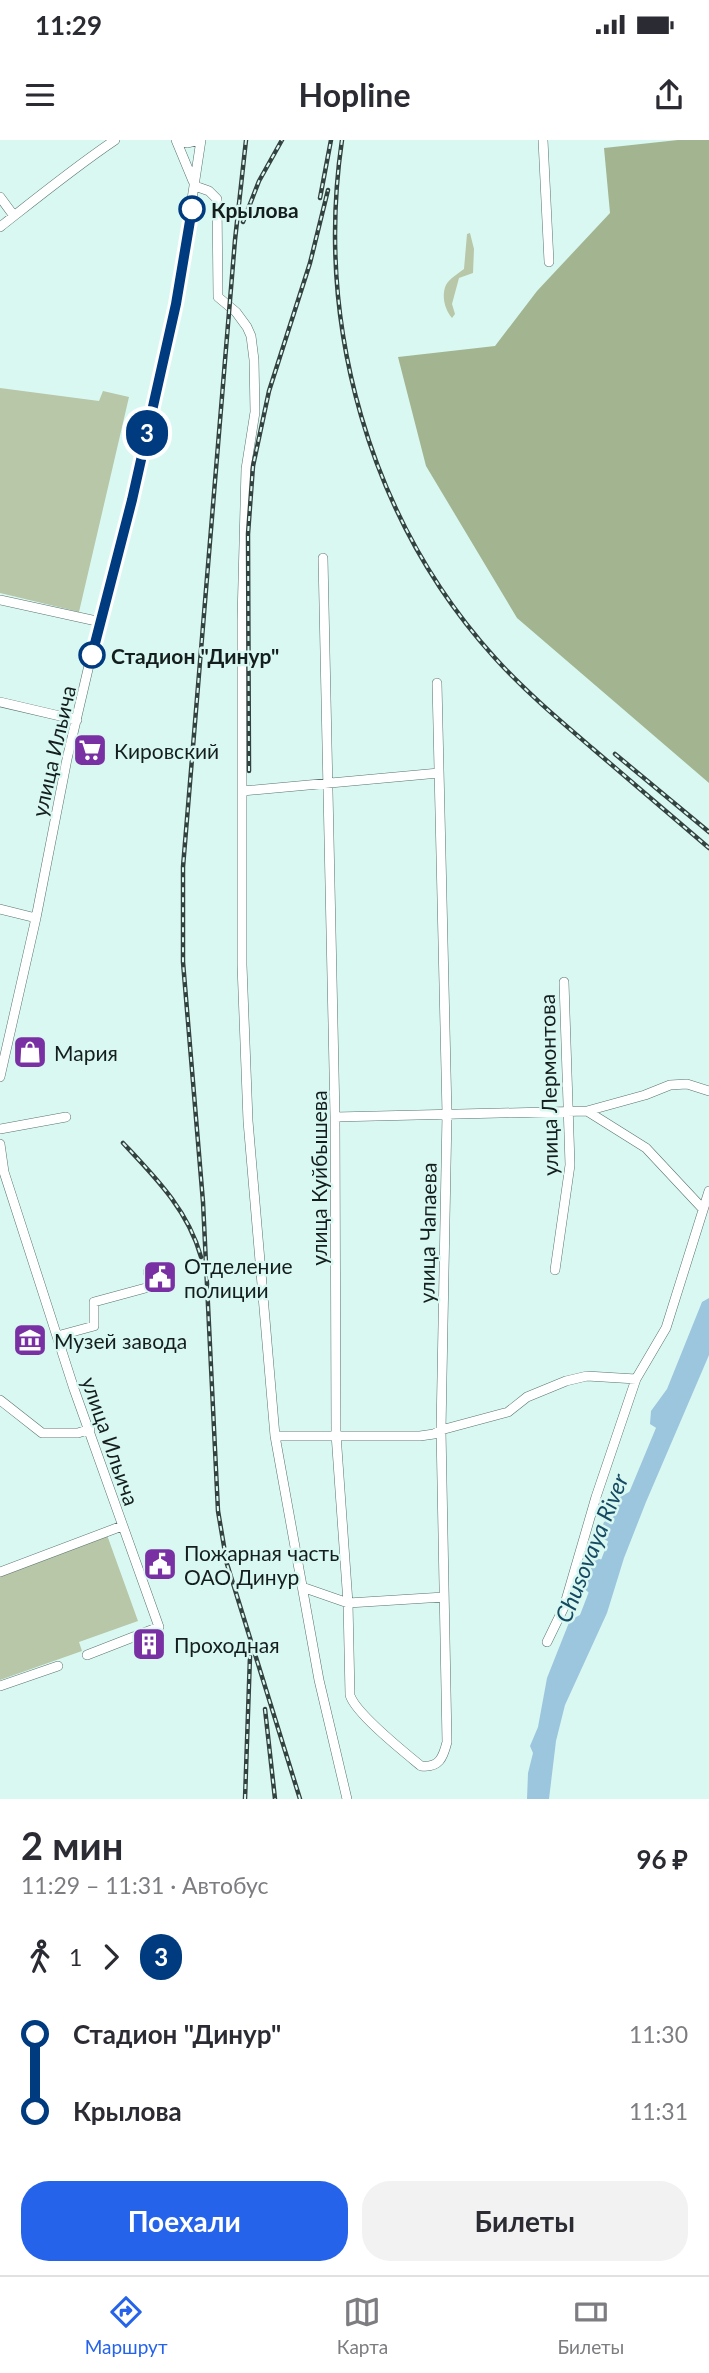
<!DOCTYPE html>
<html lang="ru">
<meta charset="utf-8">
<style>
body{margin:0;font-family:Lato,sans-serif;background:#f2f2f3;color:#2b2b33;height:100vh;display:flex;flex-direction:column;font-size:26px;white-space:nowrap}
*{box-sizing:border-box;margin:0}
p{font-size:23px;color:#7c7c81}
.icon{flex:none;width:38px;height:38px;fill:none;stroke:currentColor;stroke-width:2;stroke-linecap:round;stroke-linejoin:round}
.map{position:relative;height:1659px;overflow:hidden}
.sheet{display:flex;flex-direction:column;background:#fff;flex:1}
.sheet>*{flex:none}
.badge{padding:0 14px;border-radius:23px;font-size:24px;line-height:46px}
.map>.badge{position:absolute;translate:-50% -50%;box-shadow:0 0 0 4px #fff}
.legs{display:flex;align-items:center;gap:10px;height:77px;padding:0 21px;font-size:23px}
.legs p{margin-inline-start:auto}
.overview{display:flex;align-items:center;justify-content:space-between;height:119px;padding:0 21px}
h1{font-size:38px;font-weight:700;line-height:52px}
.action{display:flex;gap:14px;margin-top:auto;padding:14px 21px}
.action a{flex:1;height:80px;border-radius:28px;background:#2563eb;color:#fff;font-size:28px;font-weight:700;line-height:80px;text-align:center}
.action a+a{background:#f2f2f3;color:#2b2b33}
ul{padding:0 21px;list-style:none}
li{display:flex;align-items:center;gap:24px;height:77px;font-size:26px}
li i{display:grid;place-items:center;width:10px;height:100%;margin:0 9px;background:currentColor}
li i::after{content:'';width:18px;height:18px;margin:-9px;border:5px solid;border-radius:50%;background:#fff}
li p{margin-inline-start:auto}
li:first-child i{background:linear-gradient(#0000 50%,currentColor 0)}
li:last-child i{background:linear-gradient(currentColor 50%,#0000 0)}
.status{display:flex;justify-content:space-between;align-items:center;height:49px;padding:0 35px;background:#fff;direction:ltr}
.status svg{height:19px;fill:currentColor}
header{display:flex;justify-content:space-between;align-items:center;height:91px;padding:0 21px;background:#fff;font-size:32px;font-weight:700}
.menu{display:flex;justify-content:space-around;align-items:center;height:98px;border-top:2px solid #e1e1e2;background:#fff;font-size:19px;color:#7c7c81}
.menu a{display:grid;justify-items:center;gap:4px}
.menu .active{color:#2563eb}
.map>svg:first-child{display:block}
.green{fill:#b7c7a8}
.forest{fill:#a2b590}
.water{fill:#9cc6de}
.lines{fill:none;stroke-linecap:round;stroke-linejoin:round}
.river{stroke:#9cc6de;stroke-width:12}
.minor-casing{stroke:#58736e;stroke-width:10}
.minor{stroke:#fff;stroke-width:9}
.rail-casing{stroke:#34423f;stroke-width:4.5}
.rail{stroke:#daf8f2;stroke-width:2;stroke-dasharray:5;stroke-linecap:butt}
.line-1-casing{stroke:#fff;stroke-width:16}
.line-1{stroke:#003b80;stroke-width:10}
.stop-1-dot{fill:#fff;stroke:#003b80;stroke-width:3.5}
.labels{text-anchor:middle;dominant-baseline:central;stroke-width:5;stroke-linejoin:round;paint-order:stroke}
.stop-label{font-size:21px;font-weight:bold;fill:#141f1d;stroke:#daf8f2;text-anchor:start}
.poi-label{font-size:21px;fill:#141f1d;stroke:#daf8f2;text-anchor:start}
.street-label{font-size:21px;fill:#141f1d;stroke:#daf8f2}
.water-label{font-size:23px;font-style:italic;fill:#154a62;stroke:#daf8f2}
</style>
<div class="status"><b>11:29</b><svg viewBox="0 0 49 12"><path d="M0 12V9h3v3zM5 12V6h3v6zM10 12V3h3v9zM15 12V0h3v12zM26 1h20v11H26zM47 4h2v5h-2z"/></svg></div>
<header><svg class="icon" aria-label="menu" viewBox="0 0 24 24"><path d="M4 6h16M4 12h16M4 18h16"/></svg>Hopline<svg class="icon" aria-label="share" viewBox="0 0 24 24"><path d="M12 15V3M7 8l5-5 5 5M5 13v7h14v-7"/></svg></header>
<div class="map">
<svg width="709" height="1659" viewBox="0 0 709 1659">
<rect width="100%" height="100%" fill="#daf8f2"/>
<path class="green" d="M 470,93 L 474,109 L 473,133 L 459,138 L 452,164 L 455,174 L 452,178 C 445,170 441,156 446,145 C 449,139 459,133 464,129 L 467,94 Z
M 0,248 L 99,261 L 103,251 L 129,257 L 79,472 L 0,453 Z
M 107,1395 L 138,1481 L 79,1502 L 82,1511 L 0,1540 L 0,1435 Z"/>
<path class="forest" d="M 678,0 L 709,0 L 709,643 L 517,478 L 426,326 L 398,217 L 495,206 L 537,151 L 610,73 L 604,8 Z"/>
<path class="water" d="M 709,1158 L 709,1215 L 646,1362 L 624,1418 L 607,1473 L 565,1565 L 556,1601 L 549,1659 L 527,1659 L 528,1633 L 533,1613 L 530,1606 L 538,1587 L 547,1538 L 570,1480 L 588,1471 L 593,1456 L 582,1447 L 590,1416 L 606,1421 L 613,1404 L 598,1396 L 604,1382 L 614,1376 L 620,1357 L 638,1347 L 661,1291 L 650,1284 L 651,1271 L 667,1249 L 702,1162 Z"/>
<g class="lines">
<path class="river" d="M 635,1354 L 667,1277
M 583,1484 L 619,1390"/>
<g class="minor-casing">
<path id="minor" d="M 176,0 L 193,41
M 543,0 L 549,122
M 177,1 L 188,3 L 200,0
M 195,46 L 209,51 L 217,59 L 218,157 L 236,172 L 247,187 L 251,196 L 254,220 L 255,272 L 246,329 L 242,479 L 242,825 L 248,981 L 275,1296 L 319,1540 L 347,1659
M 0,57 L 14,76
M 0,87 C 38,57 75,27 115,0
M 323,418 L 335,977 L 336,1294 L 348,1463 L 350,1555 C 355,1573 404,1612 421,1626 C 439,1628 443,1618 447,1602 L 441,1290 L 447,974 L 437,543
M 0,460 L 101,482
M 0,562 L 77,580
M 242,651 L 439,633
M 0,769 L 36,778
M 0,937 L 36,778 L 67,619 L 97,491 L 132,360 L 176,164 L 201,0
M 587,971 L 645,955 L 670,945 L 687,944 L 709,951
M 335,977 L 587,971 L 646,1008 L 703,1069
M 0,989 L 66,977
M 0,1004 L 4,1032 L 74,1249 L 159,1487 L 87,1515
M 555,1130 L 570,1025 L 564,842
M 57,1196 L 94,1186 L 94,1162 L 153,1146 L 148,1132
M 0,1260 L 42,1293 L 78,1293 L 90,1289
M 275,1296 L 420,1296 L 434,1294 L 441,1290 L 508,1272 L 527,1257 L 566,1241 L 587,1236 L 636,1239
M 0,1432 L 122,1386
M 302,1447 L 348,1463 L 444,1457
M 547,1502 L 564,1467 L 596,1357 L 636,1239 L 666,1188 L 709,1051
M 0,1546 L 58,1526"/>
</g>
<use href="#minor" class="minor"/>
<g class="rail-casing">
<path id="rail" d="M 246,0 L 235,100 L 183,727 L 183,822 L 203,1062 L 218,1371 L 227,1424 L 300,1659
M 342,0 C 315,184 369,379 495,518 C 525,551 558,579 592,608 C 631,641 670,675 709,708
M 320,58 L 331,0
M 243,82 L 259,41 L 282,0
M 615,614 L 709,692
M 249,631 L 248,394 L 253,326 L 269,251 L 310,123 L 328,50
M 123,1003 C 155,1037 188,1070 201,1117
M 265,1569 L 275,1659
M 245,1659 L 250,1516"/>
</g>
<use href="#rail" class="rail"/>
</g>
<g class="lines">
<g class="line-1-casing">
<path id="line-1" d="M 92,515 L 132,360 L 176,164 L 192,69"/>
</g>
<use href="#line-1" class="line-1"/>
</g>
<defs>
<g id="supermarket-square" transform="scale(1.75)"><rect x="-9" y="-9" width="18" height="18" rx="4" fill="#7930a3" stroke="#daf8f2"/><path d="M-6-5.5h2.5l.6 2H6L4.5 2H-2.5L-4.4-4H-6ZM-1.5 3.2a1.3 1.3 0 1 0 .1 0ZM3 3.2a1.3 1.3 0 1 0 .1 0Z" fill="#fff"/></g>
<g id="shop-square" transform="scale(1.75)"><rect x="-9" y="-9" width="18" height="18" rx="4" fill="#7930a3" stroke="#daf8f2"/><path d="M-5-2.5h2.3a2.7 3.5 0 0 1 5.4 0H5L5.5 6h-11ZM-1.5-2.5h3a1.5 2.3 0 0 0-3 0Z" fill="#fff"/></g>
<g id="civic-square" transform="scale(1.75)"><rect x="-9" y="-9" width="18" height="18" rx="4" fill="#7930a3" stroke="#daf8f2"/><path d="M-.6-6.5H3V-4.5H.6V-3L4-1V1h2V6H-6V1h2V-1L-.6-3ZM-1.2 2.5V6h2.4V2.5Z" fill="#fff"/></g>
<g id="museum-square" transform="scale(1.75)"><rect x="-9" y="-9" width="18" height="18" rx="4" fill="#7930a3" stroke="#daf8f2"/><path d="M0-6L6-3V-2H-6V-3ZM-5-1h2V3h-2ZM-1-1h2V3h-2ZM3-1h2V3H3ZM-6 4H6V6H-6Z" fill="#fff"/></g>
<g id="building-square" transform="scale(1.75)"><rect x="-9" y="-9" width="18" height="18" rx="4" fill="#7930a3" stroke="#daf8f2"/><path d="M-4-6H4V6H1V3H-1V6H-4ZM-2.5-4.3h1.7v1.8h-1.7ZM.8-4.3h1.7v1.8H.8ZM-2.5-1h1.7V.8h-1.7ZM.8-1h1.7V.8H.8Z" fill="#fff"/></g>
</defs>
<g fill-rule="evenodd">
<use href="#supermarket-square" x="90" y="610"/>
<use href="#shop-square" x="30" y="912"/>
<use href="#civic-square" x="160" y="1137"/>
<use href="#museum-square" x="30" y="1200"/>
<use href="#civic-square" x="160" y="1424"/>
<use href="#building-square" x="149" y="1504"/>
</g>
<g class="stop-1-dot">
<circle cx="192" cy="69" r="12"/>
<circle cx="92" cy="515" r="12"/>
</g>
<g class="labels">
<g class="stop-label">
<text x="211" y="69">Крылова</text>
<text x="111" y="515">Стадион "Динур"</text>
</g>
<g class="poi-label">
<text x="114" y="610">Кировский</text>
<text x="54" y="912">Мария</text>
<text x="184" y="1125">Отделение<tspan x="184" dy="24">полиции</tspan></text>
<text x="54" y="1200">Музей завода</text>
<text x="184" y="1412">Пожарная часть<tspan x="184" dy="24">ОАО Динур</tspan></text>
<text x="174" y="1504">Проходная</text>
</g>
<g class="street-label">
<text transform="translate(53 611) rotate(-77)">улица Ильича</text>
<text transform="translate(548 945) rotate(-91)">улица Лермонтова</text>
<text transform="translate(318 1038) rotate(-90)">улица Куйбышева</text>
<text transform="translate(427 1093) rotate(-89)">улица Чапаева</text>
<text transform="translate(111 1301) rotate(71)">улица Ильича</text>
</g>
<g class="water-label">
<text transform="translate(591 1408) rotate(-68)">Chusovaya River</text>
</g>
</g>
</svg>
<b class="badge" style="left:147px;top:293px;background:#003b80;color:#fff">3</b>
</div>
<section class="sheet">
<div class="overview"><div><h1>2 мин</h1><p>11:29 – 11:31 · Автобус</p></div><b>96 ₽</b></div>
<div class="legs"><svg class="icon" aria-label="walk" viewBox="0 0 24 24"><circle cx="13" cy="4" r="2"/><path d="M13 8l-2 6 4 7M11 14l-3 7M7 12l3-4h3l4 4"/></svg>1<svg class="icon" aria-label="forward" viewBox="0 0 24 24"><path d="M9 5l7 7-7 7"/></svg><b class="badge" style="background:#003b80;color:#fff">3</b></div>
<ul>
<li><i style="color:#003b80"></i><b>Стадион &quot;Динур&quot;</b><p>11:30</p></li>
<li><i style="color:#003b80"></i><b>Крылова</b><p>11:31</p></li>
</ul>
<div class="action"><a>Поехали</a><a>Билеты</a></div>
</section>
<nav class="menu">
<a class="active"><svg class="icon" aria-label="directions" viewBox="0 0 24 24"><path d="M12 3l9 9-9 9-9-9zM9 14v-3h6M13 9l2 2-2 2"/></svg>Маршрут</a>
<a><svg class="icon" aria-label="map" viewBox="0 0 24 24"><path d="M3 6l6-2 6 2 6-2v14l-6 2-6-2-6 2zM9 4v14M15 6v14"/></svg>Карта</a>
<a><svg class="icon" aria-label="tickets" viewBox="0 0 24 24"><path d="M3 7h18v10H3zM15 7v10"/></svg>Билеты</a>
</nav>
